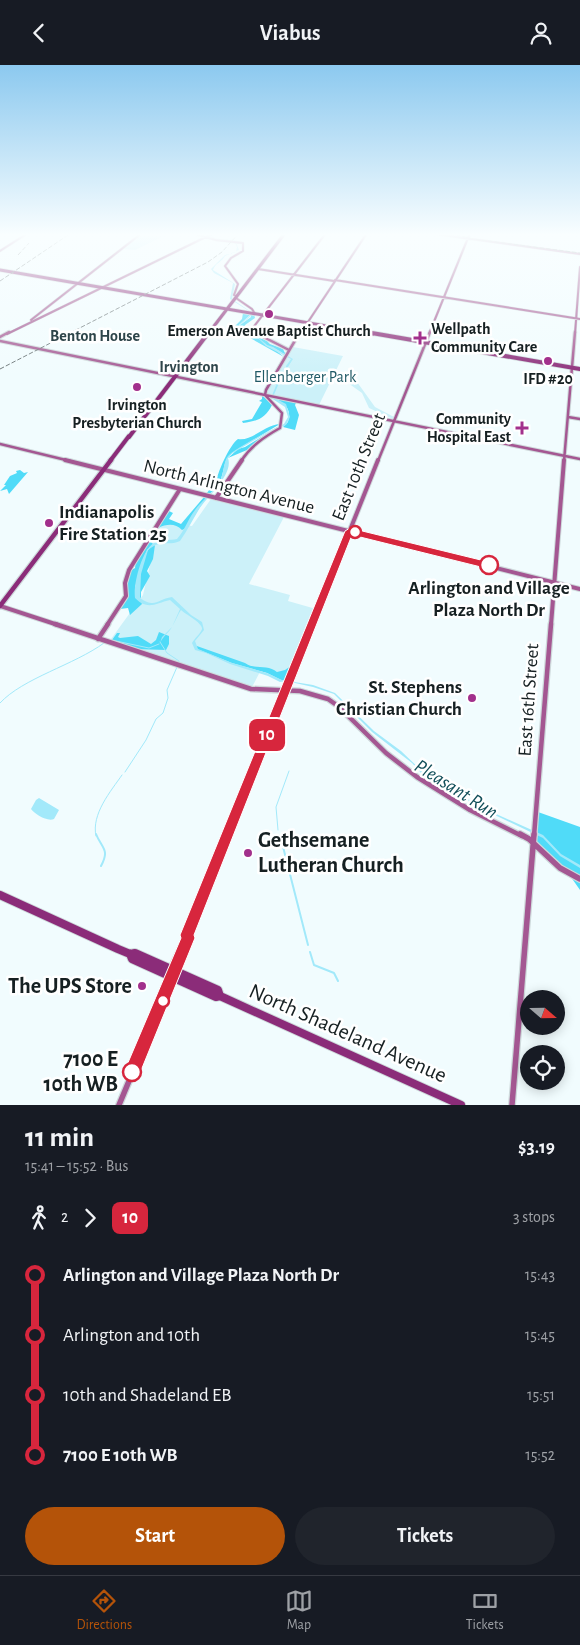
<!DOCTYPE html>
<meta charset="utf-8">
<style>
body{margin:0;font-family:"Alegreya Sans",sans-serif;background:#20242c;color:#f1f3f6;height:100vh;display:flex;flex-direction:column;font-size:19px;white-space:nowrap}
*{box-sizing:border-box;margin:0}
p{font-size:16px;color:#9ea1a6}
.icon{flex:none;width:28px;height:28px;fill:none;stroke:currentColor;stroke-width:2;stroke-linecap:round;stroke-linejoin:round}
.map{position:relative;height:1040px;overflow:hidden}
.details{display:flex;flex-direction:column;background:#171b24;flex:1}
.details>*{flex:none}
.badge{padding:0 10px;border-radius:8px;font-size:18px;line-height:32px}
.needle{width:32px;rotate:110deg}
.buttons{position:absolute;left:520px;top:925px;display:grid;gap:10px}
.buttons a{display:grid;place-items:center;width:45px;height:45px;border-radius:50%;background:#171b24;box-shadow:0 2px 12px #0003;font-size:25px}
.map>.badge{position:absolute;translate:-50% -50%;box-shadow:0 0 0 2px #fff}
.legs{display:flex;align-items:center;gap:8px;height:55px;padding:0 25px;font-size:16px}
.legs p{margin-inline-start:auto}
.head{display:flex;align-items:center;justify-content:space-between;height:85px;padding:0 25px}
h1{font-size:28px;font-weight:700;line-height:38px}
.action{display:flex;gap:10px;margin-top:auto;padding:10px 25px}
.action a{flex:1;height:58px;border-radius:30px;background:#b45309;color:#fff;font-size:20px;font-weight:700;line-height:58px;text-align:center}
.action a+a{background:#20242c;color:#f1f3f6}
ul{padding:0 25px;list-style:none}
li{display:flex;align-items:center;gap:18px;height:60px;font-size:19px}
li i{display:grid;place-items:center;width:8px;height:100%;margin:0 6px;background:currentColor}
li i::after{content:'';width:12px;height:12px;margin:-6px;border:4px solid;border-radius:50%;background:#171b24}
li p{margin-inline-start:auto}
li:first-child i{background:linear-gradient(#0000 50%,currentColor 0)}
li:last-child i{background:linear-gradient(currentColor 50%,#0000 0)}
header{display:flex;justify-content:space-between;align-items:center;height:65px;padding:0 25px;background:#171b24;font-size:22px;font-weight:700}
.tab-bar{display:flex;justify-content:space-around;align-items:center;height:70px;border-top:1px solid #363941;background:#171b24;font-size:14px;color:#9ea1a6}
.tab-bar a{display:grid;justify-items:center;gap:2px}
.tab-bar .current{color:#b45309}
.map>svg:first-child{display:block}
.green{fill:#ccf1f9}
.forest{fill:#50dbf8}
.water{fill:#a2e9fa}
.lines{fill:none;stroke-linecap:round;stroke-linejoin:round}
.stream-far1{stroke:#a2e9fa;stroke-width:1}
.stream{stroke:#a2e9fa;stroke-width:2}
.secondary-far4-casing{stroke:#ced9db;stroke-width:3}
.secondary-far3-casing{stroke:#ced9db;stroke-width:4.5}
.secondary-far2-casing{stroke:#ced9db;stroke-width:6}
.secondary-far1-casing{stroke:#ced9db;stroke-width:7}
.secondary-casing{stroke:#ced9db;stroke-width:8}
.primary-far3-casing{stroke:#ced9db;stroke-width:4.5}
.primary-far2-casing{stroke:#ced9db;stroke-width:5.5}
.primary-far1-casing{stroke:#ced9db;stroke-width:7}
.primary-casing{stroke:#ced9db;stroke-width:10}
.secondary-far4{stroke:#a45792;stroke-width:2}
.secondary-far3{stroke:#a45792;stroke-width:2.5}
.secondary-far2{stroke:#a45792;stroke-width:4}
.secondary-far1{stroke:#a45792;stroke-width:4.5}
.secondary{stroke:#a45792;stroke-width:5.5}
.primary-far3{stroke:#8b2c79;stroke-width:3}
.primary-far2{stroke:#8b2c79;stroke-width:4}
.primary-far1{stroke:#8b2c79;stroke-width:4.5}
.primary{stroke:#8b2c79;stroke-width:8}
.rail{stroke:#6a7476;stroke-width:1;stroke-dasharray:4.5 2;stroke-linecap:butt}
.line-1{fill:#d7263d;stroke:#fff}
.poi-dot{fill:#a2308c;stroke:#fff;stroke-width:2}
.stop-1-dot{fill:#fff;stroke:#d7263d;stroke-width:2.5}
.labels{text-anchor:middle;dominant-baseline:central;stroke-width:5;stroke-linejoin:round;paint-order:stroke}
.far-poi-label{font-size:16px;font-weight:bold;fill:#162022;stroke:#fff}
.far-neighbourhood-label{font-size:16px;font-weight:bold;fill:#2e454a;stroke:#fff}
.far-park-label{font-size:16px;fill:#215a66;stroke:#fff}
.street-label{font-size:19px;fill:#162022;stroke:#fff}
.poi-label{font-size:19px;font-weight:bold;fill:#162022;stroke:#fff;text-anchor:start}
.stop-label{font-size:19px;font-weight:bold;fill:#162022;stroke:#fff}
.water-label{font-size:20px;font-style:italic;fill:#114e59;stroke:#fff}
.near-poi-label{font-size:22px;font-weight:bold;fill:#162022;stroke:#fff;text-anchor:start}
.near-street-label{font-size:22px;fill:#162022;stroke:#fff}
.near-stop-label{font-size:22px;font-weight:bold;fill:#162022;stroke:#fff;text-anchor:end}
</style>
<header><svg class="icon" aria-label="back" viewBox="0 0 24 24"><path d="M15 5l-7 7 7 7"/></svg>Viabus<svg class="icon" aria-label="person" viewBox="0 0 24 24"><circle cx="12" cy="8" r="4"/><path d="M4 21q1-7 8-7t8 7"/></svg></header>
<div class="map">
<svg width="580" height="1040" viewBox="0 0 580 1040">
<rect width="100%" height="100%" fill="#f1fcfe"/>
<path class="green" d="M 143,168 L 170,168 L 135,185 L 123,184 Z
M 293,282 L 343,291 L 319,340 L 267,330 L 265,328 Z
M 339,307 L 357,317 L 375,342 L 394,352 L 393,354 L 369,343 L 362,328 L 348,318 L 335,314 L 337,308 Z
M 211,434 L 284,452 L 249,519 L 290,530 L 288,536 L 316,544 L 289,610 L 262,603 L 252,622 L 139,587 L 118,575 L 111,574 L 143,530 L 152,491 L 149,477 L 156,463 L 169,457 L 192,461 Z"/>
<path class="forest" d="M 243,248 L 250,248 L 249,251 L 239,260 L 237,264 L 258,273 L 270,282 L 257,272 L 239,265 L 240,260 L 251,252 L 251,249 L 254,249 L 255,253 L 245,260 L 244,265 L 267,276 L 270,279 L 283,284 L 286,290 L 272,282 L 284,292 L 236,265 L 235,261 L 242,254 Z
M 262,330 L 272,340 C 265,354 257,356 243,358 L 242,356 L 252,354 L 262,337 L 259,336 L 262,334 Z
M 273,332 L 296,338 L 295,340 L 299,350 L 295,365 L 283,362 L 288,357 C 292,342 284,339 273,332 Z
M 280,359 L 238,384 L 245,382 L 268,368 L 247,385 L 228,393 L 238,384 C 223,393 226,399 221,414 C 219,420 213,425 209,430 L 206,429 L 210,424 L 210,421 L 216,419 C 216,410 230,379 238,374 C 253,376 264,360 280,359 Z
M 20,405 L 24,408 L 28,407 L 9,429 L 7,424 L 0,426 L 6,420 L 4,420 L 10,411 L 17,408 L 16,406 Z
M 204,432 L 206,433 L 186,463 L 182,465 C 175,458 167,459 158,463 L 169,446 L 173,448 L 169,454 L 181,459 Z
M 149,475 L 153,479 L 147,485 L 135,522 L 142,539 L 130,550 L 128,543 L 120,544 L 127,531 L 127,521 L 130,506 L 135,503 L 136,494 Z
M 155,480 L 153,494 L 147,506 L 150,511 L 141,527 L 141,534 C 136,526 142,493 148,485 C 150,482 152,481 155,480 Z
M 159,567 L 169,571 L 169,579 L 166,585 L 135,584 L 108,576 L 112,575 L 117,568 L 120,568 L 118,572 L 120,573 L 138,571 L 151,579 L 156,575 Z
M 194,580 L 245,598 C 254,605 268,599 277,607 L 285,605 L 295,598 L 287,615 L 281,615 L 267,608 L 232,598 L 197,584 Z
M 538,747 L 580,762 L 580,825 L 566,805 L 536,776 Z"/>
<path class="water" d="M 200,168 L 219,174 L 235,175 L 239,185 L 225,191 C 222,197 215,198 213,205 L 235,219 L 232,234 L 251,247 L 251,251 L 240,260 L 239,265 L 257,272 L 267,280 L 273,282 L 293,294 L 286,305 L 287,311 L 279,318 L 273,332 L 286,339 L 290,352 L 286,360 L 272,365 L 231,389 L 228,393 C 234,410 206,432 198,446 C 192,456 187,466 180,476 C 166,482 163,473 148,485 L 141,509 L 140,533 C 156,544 157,534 172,532 L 191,550 L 202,557 L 204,565 L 195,576 L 198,584 L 232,598 L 267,608 L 282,615 L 313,620 L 335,628 L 374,666 L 401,686 L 424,708 L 483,743 L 543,770 L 561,789 L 580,800 L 580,803 L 560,791 L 543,773 L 480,743 L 422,709 L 412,698 L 372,667 L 334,629 L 313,622 L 286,616 L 280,617 L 268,611 L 230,599 L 206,588 L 195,585 L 192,578 C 194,574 201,568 202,564 C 203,558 185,549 181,545 C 178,549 176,555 173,560 C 170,567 163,571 160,578 L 162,572 L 172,562 L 180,544 L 170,535 C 156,538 148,546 135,533 C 133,519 142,485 154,478 C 161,473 170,476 177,474 C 185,465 188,454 195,445 C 202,435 215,427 220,416 C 224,409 223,397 228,391 C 234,384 274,363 284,359 L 288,352 L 285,342 L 271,333 L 277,318 L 286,309 L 286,301 L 291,294 L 266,281 L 258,273 L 237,264 L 239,260 L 249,251 L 249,246 L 230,234 L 233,218 L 214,208 L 211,204 L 225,190 L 236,187 L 237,182 L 234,176 L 219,175 Z
M 39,733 L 59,745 L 54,754 C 47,757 35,749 31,744 L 36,735 Z"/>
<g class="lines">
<path class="stream-far1" d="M 111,575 L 149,583 L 159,579
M 160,577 L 167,588 L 179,596 L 179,598
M 0,638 C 23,613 74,600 104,578
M 125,707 L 146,675 L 156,654 L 163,648 L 168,633 L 167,625 L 177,602
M 278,765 L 276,742 L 289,706
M 96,771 C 91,749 111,726 122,710"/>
<path class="stream" d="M 96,769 C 102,784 110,784 101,801
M 280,770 L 308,880
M 310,887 L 314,900 L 334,908 L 338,916"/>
<g class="secondary-far4-casing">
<path id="secondary-far4" d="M 192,168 L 216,175 L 243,178 L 243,186 L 231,193 L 225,201 L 238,219 L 234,230 L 237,231
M 428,168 L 580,189
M 0,186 L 28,168
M 258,204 L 334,216
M 335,215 L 580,254
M 236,233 L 252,244 L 255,249
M 31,255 L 142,168
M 7,269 L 214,168
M 255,269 L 252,264 L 326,168
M 300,269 L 367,168
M 429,269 L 470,168
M 575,269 L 580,202"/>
</g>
<g class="secondary-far3-casing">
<path id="secondary-far3" d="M 254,267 L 289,285
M 0,272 L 9,267
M 0,276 L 580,394
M 265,330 L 266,325 L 300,267
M 568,352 L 580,354
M 0,379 L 70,396
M 241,396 C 251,381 264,372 280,363 L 282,348 L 265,330
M 378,396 L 430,267
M 564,396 L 575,267"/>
</g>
<g class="secondary-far2-casing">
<path id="secondary-far2" d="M 65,395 L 580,524
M 216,433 L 242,395
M 0,541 L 58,560
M 107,560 L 126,531 L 125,518 L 129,505 L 180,424
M 312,560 L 378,395
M 551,560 L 564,395"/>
</g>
<g class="secondary-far1-casing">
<path id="secondary-far1" d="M 55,559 L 251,624 L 300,626 L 328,634 L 338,641 L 386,688 L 417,712 L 470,745 L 522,771
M 98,574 L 108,559
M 227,771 L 312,559
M 534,771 L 551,559"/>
</g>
<g class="secondary-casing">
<path id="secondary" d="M 520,769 L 529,774 L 560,803 L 580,814
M 171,904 L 187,870
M 175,907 L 191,860 L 228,769
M 157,946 L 156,942 L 169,911
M 119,1040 L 172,913
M 512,1040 L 534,769"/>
</g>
<g class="primary-far3-casing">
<path id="primary-far3" d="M 0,205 L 373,269
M 208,269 L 285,168"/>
</g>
<g class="primary-far2-casing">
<path id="primary-far2" d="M 366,267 L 580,304
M 129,372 L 209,267
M 110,396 L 129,371"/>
</g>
<g class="primary-far1-casing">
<path id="primary-far1" d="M 0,541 L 111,395"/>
</g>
<g class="primary-casing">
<path id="primary" d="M 0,830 L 118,884 L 130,889 L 135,888 L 218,925 L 220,931
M 130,889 L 132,894 L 216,932 L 220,931 L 461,1040"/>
</g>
<use href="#secondary-far4" class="secondary-far4"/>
<use href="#secondary-far3" class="secondary-far3"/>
<use href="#secondary-far2" class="secondary-far2"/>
<use href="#secondary-far1" class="secondary-far1"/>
<use href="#secondary" class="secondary"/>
<use href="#primary-far3" class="primary-far3"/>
<use href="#primary-far2" class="primary-far2"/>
<use href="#primary-far1" class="primary-far1"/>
<use href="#primary" class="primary"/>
<path class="rail" d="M 450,168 L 473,174 L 580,188
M 18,190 L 29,178
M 0,216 L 71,168
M 0,304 L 208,197 L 222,187 L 239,168"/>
</g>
<linearGradient id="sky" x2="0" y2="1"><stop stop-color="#8cc9ef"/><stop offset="0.54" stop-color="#f9feff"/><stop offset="1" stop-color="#f9feff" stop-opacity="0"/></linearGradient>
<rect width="580" height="314" fill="url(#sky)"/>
<path class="line-1" d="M 350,463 L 489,497 L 494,500 L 489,504 L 352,470 L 194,870 L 195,873 L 138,1013 L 132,1016 L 127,1013 L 124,1007 L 181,873 L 180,870 L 345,466 Z"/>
<g class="poi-dot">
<circle cx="269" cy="249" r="5"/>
<path d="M417.5 265.5h5v5h5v5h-5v5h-5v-5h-5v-5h5z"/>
<circle cx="548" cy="296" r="5"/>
<circle cx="137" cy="322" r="5"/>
<path d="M519.5 355.5h5v5h5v5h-5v5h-5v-5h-5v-5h5z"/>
<circle cx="49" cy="458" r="5"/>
<circle cx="472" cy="633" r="5"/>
<circle cx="248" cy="788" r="5"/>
<circle cx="142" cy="921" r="5"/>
</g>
<g class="stop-1-dot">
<circle cx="355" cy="467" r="6"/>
<circle cx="489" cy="500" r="9"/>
<circle cx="163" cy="936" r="6"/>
<circle cx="132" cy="1007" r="9"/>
</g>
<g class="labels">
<g class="far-poi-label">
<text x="431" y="264" text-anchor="start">Wellpath<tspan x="431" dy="18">Community Care</tspan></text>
<text x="269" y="266">Emerson Avenue Baptist Church</text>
<text x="548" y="314">IFD #20</text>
<text x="137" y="340">Irvington<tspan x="137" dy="18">Presbyterian Church</tspan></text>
<text x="511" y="354" text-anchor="end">Community<tspan x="511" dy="18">Hospital East</tspan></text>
</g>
<g class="far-neighbourhood-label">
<text x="95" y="271">Benton House</text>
<text x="189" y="302">Irvington</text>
</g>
<g class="far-park-label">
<text x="305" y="312">Ellenberger Park</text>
</g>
<g class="street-label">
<text transform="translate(359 402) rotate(-68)">East 10th Street</text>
<text transform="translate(229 422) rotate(14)">North Arlington Avenue</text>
<text transform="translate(529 635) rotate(-86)">East 16th Street</text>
</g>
<g class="poi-label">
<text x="59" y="447">Indianapolis<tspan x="59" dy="22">Fire Station 25</tspan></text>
<text x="462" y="622" text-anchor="end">St. Stephens<tspan x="462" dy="22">Christian Church</tspan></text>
</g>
<g class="stop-label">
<text x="489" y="523">Arlington and Village<tspan x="489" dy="22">Plaza North Dr</tspan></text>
</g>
<g class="water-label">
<text transform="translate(456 724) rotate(32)">Pleasant Run</text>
</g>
<g class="near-poi-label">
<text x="258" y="775">Gethsemane<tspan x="258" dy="25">Lutheran Church</tspan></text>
<text x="132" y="921" text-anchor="end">The UPS Store</text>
</g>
<g class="near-street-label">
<text transform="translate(348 968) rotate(24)">North Shadeland Avenue</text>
</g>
<g class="near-stop-label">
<text x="118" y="994">7100 E<tspan x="118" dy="25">10th WB</tspan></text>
</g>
</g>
</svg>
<div class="buttons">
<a><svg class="needle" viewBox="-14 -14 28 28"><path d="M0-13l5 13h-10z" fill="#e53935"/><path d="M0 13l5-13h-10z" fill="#9ea1a6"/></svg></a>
<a><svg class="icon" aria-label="locate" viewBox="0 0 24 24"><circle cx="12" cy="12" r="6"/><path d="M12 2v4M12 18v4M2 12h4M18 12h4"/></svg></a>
</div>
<b class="badge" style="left:267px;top:670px;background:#d7263d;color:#fff">10</b>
</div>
<section class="details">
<div class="head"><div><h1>11 min</h1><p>15:41 – 15:52 · Bus</p></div><b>$3.19</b></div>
<div class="legs"><svg class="icon" aria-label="walk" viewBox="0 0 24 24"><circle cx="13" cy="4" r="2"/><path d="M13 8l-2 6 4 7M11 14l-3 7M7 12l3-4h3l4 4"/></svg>2<svg class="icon" aria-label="forward" viewBox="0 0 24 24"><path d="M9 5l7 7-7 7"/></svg><b class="badge" style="background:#d7263d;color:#fff">10</b><p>3 stops</p></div>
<ul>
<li><i style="color:#d7263d"></i><b>Arlington and Village Plaza North Dr</b><p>15:43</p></li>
<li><i style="color:#d7263d"></i><span>Arlington and 10th</span><p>15:45</p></li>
<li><i style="color:#d7263d"></i><span>10th and Shadeland EB</span><p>15:51</p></li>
<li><i style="color:#d7263d"></i><b>7100 E 10th WB</b><p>15:52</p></li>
</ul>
<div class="action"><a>Start</a><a>Tickets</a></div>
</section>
<nav class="tab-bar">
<a class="current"><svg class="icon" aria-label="directions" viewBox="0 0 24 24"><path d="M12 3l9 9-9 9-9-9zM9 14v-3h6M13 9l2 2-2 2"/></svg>Directions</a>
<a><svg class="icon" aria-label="map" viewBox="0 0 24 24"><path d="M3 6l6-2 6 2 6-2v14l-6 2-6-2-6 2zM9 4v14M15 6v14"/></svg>Map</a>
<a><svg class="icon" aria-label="tickets" viewBox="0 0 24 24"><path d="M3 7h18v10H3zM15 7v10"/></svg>Tickets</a>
</nav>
